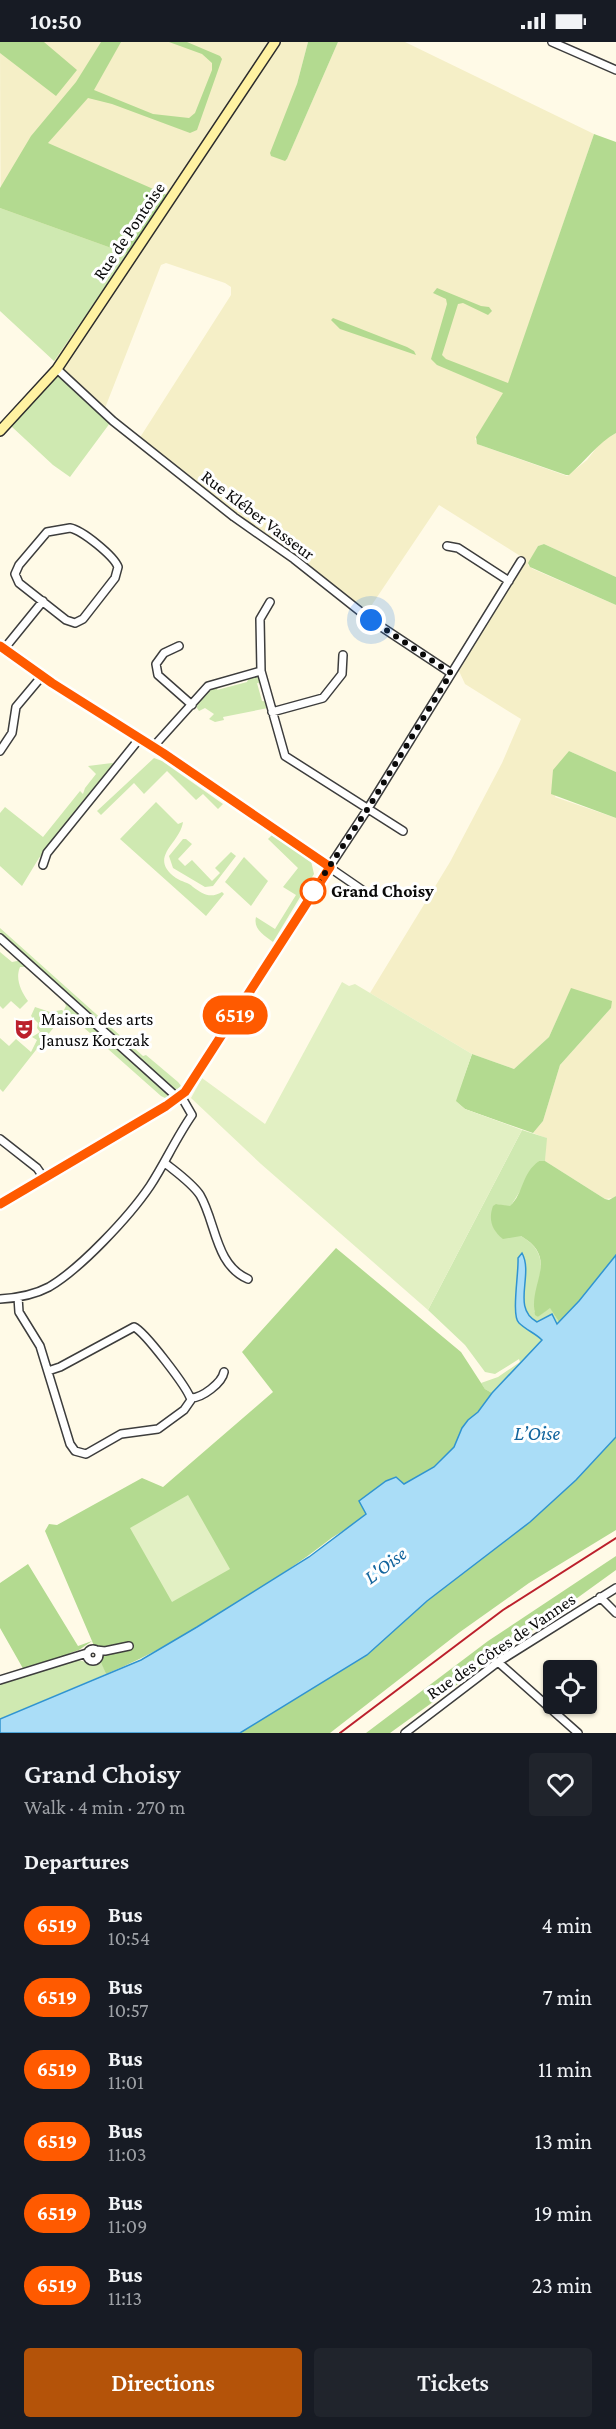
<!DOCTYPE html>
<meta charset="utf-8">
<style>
body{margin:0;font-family:"Crimson Pro",serif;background:#20242c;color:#f1f3f6;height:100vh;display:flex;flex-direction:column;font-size:22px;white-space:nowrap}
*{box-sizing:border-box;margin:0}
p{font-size:20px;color:#9ea1a6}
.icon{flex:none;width:33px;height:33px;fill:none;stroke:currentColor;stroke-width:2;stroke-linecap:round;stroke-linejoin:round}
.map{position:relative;height:1691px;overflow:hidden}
.drawer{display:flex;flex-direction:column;background:#171b24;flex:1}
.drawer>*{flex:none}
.badge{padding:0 12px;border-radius:20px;font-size:21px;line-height:39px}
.controls{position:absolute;left:543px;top:1618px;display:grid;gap:12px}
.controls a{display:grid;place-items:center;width:54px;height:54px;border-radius:6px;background:#171b24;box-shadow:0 2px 4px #0004;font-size:30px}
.you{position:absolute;width:30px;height:30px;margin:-15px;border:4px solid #fff;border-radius:50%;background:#1a73e8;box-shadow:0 0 0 9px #1a73e833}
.map>.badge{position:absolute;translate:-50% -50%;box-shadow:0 0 0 3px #fff}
h2{padding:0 24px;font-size:22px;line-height:54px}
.round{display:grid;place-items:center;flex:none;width:63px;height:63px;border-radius:6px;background:#20242c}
.headline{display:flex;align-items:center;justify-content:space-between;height:102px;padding:0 24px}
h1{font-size:28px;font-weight:600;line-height:45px}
.primary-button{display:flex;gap:12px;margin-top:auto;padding:12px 24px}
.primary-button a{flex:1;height:69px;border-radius:6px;background:#b45309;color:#fff;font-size:24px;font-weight:600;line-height:69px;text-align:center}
.primary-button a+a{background:#20242c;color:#f1f3f6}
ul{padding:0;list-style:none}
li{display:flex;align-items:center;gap:18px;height:72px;padding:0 24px}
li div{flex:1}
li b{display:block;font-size:22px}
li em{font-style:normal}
li .badge{min-width:66px;font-weight:700;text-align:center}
.status{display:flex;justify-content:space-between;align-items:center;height:42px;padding:0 30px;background:#171b24;direction:ltr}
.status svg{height:16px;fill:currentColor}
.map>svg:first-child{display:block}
.farmland{fill:#f5efc7}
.green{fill:#cfe9b1}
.forest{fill:#b3da90}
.pitch{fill:#e2f0c3}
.water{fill:#aaddf7;stroke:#3094d0;stroke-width:1.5}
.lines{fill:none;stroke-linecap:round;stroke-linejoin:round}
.street-casing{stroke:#3d3d3d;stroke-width:10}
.secondary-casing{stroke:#2c2c2c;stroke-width:12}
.street{stroke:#fff;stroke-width:7}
.secondary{stroke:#fff2a2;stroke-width:9}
.rail{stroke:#bc202c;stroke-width:2}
.line-casing{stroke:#fff;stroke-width:14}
.line{stroke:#ff5a00;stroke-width:9}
.walk{stroke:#0a0a0a;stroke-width:6;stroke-dasharray:0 10.8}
.stop-dot{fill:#fff;stroke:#ff5a00;stroke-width:3}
.labels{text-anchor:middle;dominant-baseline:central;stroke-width:6;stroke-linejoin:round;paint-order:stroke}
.street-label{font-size:18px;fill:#0a0a0a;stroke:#fff}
.stop-label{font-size:18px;font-weight:bold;fill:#0a0a0a;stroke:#fff;text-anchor:start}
.poi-label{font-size:18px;fill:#0a0a0a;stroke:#fff;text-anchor:start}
.water-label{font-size:20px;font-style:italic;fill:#12649d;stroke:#fff}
</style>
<div class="status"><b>10:50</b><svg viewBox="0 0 49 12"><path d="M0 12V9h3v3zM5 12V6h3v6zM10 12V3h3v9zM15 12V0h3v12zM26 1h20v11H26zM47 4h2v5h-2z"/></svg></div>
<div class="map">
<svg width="616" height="1691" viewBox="0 0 616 1691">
<rect width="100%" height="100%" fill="#fffae7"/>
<path class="farmland" d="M 0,0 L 308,0 L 297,42 L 286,119 L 338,0 L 405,0 L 594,92 L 507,346 L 475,397 L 480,403 L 567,434 L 587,418 L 601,400 L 616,391 L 616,535 L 544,502 L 538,504 L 528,523 L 533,527 L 616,563 L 616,730 L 569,709 L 555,755 L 616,776 L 616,1154 L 613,1156 L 605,1157 L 545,1119 L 546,1096 L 533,1091 L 543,1079 L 560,1023 L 611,966 L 611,959 L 571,947 L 549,995 L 514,1027 L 472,1012 L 370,951 L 450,820 L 502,721 L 521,677 L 465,642 L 459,629 L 525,517 L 439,463 L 367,570 L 139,397 L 231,253 L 231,245 L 225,241 L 166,221 L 161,223 L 105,366 L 1,269 Z"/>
<path class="green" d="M 0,166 L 128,212 L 54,319 L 0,269 Z
M 58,334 L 110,381 L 70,435 L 53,423 L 11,384 Z
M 250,632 L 259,632 L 264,642 L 257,641 L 262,659 L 269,660 L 268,666 L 223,675 L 224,678 L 215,680 L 209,677 L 214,672 L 205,666 L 199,669 L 195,663 L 207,650 L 205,647 L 219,641 L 217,648 L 247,640 Z
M 154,716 L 162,719 L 223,762 L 218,767 L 203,752 L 196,758 L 167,729 L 144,752 L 134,741 L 101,773 L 97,769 Z
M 112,721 L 116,722 L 39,816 L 22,844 L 0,824 L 0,771 L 5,765 L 43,795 L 80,749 L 83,752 L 85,746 L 96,732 L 88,724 Z
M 156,760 L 178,782 L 183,780 C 180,802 147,815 176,836 C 182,840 188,840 193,845 C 203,852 210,857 222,850 L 224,852 L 206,874 L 120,797 Z
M 272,793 L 311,819 L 314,832 L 273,900 C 264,893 253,887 256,875 L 275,887 L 296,853 L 283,845 L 298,826 L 268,797 Z
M 183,797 L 186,797 L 192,802 L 178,817 L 185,824 L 192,818 L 212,839 L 220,831 L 215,826 L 231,810 L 236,814 L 213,844 L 205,845 L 173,826 L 169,814 Z
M 244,815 L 268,839 L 251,864 L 225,840 Z
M 0,886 L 143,1014 L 146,1013 L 178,1040 L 182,1045 L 181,1047 L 175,1047 L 133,1010 L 127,1008 L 127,1004 L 0,891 Z
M 0,910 L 12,920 L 22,918 L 28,925 L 20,925 C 15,937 21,949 28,959 L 20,967 L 11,959 L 3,967 L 0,964 Z
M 63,957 L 169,1052 L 169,1055 L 165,1056 L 161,1054 L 64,968 L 66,964 Z
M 35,965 L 50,970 L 62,968 L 65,971 L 3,1050 L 0,1047 L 0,996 L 9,1004 L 16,997 L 31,1010 L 37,998 L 32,995 L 40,990 L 37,986 L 38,981 L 31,974 Z
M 522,1088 L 547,1096 L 545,1119 L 539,1119 L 510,1165 L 496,1162 L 513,1194 L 521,1194 C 555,1214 535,1237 534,1269 L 538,1275 L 550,1265 L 559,1280 L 492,1351 L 485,1347 L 481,1341 L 498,1335 L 520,1320 L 519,1317 L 495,1332 L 485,1330 L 465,1303 L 428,1268 Z
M 78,1618 L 94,1622 L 101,1618 L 106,1632 L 0,1677 L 0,1642 Z"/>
<path class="forest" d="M 0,0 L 44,0 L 77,28 L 56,54 L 0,11 Z
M 101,0 L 121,0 L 94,48 L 153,72 L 189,76 L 195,71 L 212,28 L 212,21 L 202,12 L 169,0 L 187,0 L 220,14 L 222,17 L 197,88 L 190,91 L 112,62 L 88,56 L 48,101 L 167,153 L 128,212 L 0,166 L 0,146 L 31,94 L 76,40 Z
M 308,0 L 338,0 L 287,117 L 285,119 L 271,114 L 270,111 L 297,42 Z
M 594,92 L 616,100 L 616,391 C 598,401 585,419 569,433 L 566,433 L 477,402 L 476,395 L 503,351 L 437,323 L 431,317 L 447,262 L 446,257 L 433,251 L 437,246 L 481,264 L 489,265 L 492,269 L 488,273 L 463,261 L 458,262 L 442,313 L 446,317 L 508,341 Z
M 333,276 L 407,305 L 414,309 L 416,313 L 340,287 L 331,278 Z
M 544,502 L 616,535 L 616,563 L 530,525 L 528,521 L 538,504 Z
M 569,709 L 616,730 L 616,776 L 551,752 L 553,728 Z
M 571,946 L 612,959 L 611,966 L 560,1023 L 543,1079 L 533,1091 L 465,1067 L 455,1059 L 472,1012 L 514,1027 L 549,995 Z
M 539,1119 L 545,1119 L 605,1157 L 609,1158 L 616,1154 L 616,1213 L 579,1259 L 559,1280 L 550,1266 L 538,1275 L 535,1273 C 528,1241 560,1217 521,1194 L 503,1197 C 492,1188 488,1178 493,1164 L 496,1162 L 510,1164 C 524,1151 521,1132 539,1119 Z
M 336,1206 L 461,1310 L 485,1347 L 492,1351 L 478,1370 L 462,1386 L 454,1405 L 434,1425 L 404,1443 L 398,1437 L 386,1439 L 359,1459 L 366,1471 C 355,1484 338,1490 325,1501 C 298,1522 268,1541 238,1560 C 195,1587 153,1613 106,1632 L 92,1599 L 79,1608 L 70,1611 L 65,1618 L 25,1630 L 0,1586 L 0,1541 L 28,1522 L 78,1604 L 92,1599 L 45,1489 L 49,1482 L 57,1483 L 142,1436 L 163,1445 L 273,1350 L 242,1310 Z
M 616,1395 L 616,1488 L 529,1541 L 460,1590 L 330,1691 L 240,1691 L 367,1613 L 427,1559 L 530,1480 L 576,1438 Z
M 616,1514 L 616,1528 L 390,1691 L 366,1691 L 488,1599 Z"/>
<path class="pitch" d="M 342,940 L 349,944 L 355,942 L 472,1012 L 456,1059 L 465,1067 L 522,1088 L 428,1268 L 261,1122 L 191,1056 L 202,1036 L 265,1082 Z
M 188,1453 L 230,1527 L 172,1560 L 130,1486 Z"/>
<path class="water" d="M 522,1211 C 534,1233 511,1266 537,1280 L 552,1272 L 557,1282 L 579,1259 L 616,1213 L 616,1395 L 576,1438 L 530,1480 L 427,1559 L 367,1613 L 240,1691 L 0,1691 L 0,1677 L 141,1618 L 197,1585 L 309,1515 L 366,1472 L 359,1459 L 386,1439 L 396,1435 L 404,1442 L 434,1425 L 454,1405 L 462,1386 L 468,1378 L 478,1370 L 492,1351 L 542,1298 C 535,1291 526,1288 519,1281 C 511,1274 519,1230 518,1216 Z"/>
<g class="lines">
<g class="street-casing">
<path id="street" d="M 552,0 L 616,28
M 57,327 L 113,379 L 234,475 L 294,517 L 371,578 L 451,631
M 70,486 C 82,488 114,514 118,525 L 115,536 L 83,577 L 75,581 L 66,578 L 19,541 L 15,532 L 19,523 L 47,490 Z
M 447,504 L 458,506 L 509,539
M 270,560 L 260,577 L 261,629 L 285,714 L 403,789
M 0,604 L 53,641 L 163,711 L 368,852
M 179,604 L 164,611 L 156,622 L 158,633 L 192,663
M 4,607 L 43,559
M 272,670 L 323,656 L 342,632 L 343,613
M 153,705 L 208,644 L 261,629
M 0,709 L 12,691 L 16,665 L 42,634
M 43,823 L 47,811 L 140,696
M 0,896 L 178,1056
M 0,1097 L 37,1126 L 44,1136
M 165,1121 C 176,1130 192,1141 200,1153 C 216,1180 215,1223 248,1237
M 0,1162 L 167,1064 L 189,1045 L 291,883 L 367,768 L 521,519
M 18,1255 L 19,1270 L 40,1304 L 70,1402 L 75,1409 L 86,1412 L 121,1392 L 158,1387 L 184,1368 L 191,1358 C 188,1346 144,1289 134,1285 L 60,1325 L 48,1329
M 0,1257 C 17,1256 34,1253 49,1245 C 80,1227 129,1175 150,1144 C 165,1121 176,1096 192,1073 L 181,1054
M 191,1356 C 202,1356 222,1341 224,1330
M 600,1555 L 616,1571
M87 1613a6 6 0 1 1 12 0a6 6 0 1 1-12 0Z
M 96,1608 L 105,1609 L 129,1604
M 498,1620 L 578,1691
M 0,1638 L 87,1611
M 405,1691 L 498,1620 L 616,1546"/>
</g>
<g class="secondary-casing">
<path id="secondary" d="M 0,389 L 57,327 L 275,0"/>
</g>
<use href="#street" class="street"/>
<use href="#secondary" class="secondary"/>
<path class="rail" d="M 340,1691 L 503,1568 L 616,1496"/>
</g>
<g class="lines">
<g class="line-casing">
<path id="line" d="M 0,604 L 52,641 L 163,711 L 330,825 L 185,1050 L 166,1064 L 0,1162"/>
</g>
<use href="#line" class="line"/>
<path class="walk" d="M 313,849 L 367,768 L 451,631 L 371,578"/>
</g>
<defs>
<g id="theatre-bare" transform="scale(1.62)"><path d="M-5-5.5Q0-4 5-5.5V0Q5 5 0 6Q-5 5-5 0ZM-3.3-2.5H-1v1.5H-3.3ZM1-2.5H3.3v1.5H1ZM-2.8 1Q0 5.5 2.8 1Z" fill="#bc202c" stroke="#fff" stroke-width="2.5" paint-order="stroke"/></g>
</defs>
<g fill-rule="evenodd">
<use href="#theatre-bare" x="24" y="987"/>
</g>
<circle class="stop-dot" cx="313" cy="849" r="12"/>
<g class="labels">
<g class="street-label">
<text transform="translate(129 189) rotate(-56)">Rue de Pontoise</text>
<text transform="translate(258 473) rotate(37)">Rue Kléber Vasseur</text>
<text transform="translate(501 1604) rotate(-34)">Rue des Côtes de Vannes</text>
</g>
<g class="stop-label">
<text x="331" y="849">Grand Choisy</text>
</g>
<g class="poi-label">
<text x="41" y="977">Maison des arts<tspan x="41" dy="21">Janusz Korczak</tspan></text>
</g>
<g class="water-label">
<text x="537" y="1391">L’Oise</text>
<text transform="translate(385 1523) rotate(-37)">L'Oise</text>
</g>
</g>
</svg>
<div class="controls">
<a><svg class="icon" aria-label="locate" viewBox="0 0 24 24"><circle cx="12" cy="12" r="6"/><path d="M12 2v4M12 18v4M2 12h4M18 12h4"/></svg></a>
</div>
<div class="you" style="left:371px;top:578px"></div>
<b class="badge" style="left:235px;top:973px;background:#ff5a00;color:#fff">6519</b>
</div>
<section class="drawer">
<div class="headline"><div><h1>Grand Choisy</h1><p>Walk · 4 min · 270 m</p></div><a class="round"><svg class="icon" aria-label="heart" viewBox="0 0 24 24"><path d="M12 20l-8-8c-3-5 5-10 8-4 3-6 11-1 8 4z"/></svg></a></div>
<h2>Departures</h2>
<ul>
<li><span class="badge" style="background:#ff5a00;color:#fff">6519</span><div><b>Bus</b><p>10:54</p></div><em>4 min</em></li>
<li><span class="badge" style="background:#ff5a00;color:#fff">6519</span><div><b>Bus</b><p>10:57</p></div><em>7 min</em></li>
<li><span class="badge" style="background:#ff5a00;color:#fff">6519</span><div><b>Bus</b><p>11:01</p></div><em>11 min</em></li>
<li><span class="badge" style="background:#ff5a00;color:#fff">6519</span><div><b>Bus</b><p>11:03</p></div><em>13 min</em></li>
<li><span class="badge" style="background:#ff5a00;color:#fff">6519</span><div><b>Bus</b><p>11:09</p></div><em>19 min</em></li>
<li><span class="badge" style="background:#ff5a00;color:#fff">6519</span><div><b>Bus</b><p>11:13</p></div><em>23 min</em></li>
</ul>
<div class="primary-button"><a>Directions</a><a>Tickets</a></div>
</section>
